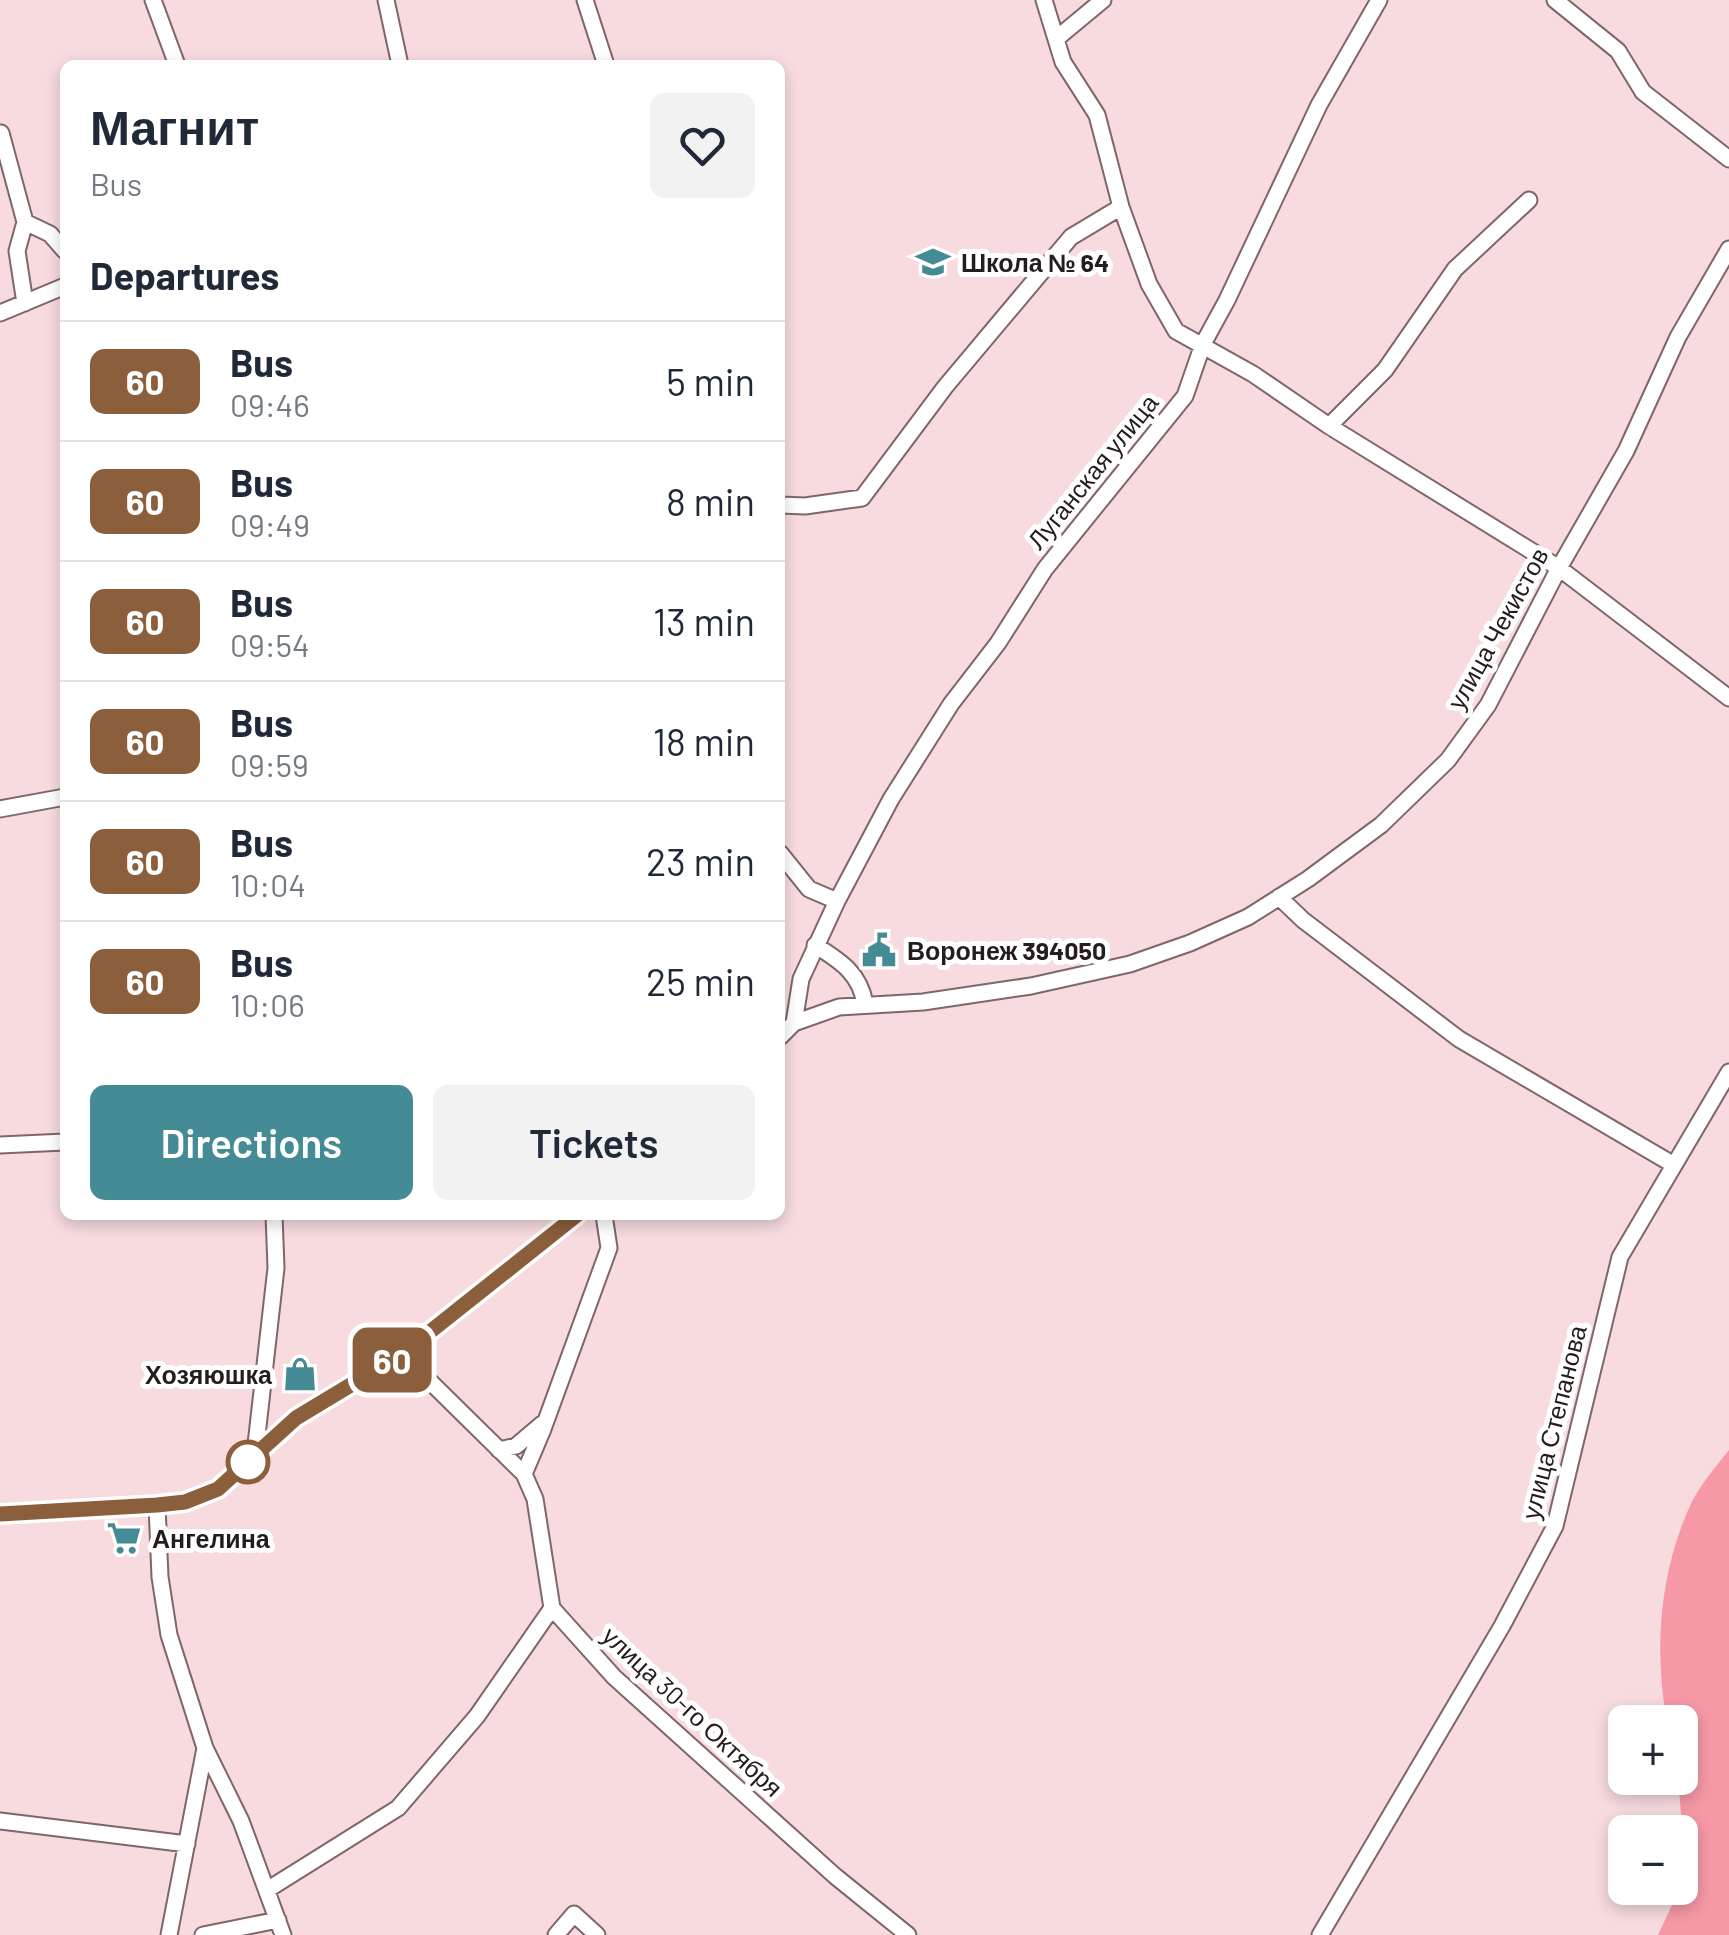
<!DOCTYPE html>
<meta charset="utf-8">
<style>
body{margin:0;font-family:Barlow,sans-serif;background:#f2f2f3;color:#1f2937;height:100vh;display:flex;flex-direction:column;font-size:38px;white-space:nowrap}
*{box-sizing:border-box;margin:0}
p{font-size:32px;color:#747a83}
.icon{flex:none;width:55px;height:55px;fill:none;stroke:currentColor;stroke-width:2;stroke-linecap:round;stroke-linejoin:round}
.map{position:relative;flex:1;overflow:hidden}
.side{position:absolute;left:60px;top:60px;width:725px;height:1160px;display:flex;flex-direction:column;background:#fff;border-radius:15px;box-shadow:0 5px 15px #0003}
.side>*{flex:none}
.badge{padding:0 20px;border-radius:15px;font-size:35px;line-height:65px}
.fabs{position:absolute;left:1608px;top:1705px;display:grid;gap:20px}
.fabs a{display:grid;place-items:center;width:90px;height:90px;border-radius:15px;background:#fff;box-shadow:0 5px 15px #0003;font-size:50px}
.map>.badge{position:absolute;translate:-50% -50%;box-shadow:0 0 0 5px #fff}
h2{padding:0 30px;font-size:38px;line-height:90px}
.round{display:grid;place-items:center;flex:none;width:105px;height:105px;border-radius:15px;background:#f2f2f3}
.head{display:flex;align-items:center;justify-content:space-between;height:170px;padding:0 30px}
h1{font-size:48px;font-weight:600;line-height:75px}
.primary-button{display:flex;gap:20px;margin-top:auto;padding:20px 30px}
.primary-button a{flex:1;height:115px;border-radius:15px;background:#458b95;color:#fff;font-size:40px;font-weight:600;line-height:115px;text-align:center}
.primary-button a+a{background:#f2f2f3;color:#1f2937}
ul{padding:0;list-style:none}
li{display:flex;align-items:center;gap:30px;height:120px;padding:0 30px;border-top:2px solid #e0e1e3}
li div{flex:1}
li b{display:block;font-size:38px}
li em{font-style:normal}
li .badge{min-width:110px;font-weight:700;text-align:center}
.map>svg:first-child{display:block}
.green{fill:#f698a6}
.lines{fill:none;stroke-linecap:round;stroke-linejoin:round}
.street-casing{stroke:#7e6669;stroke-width:19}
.street{stroke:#fff;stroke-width:15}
.line-casing{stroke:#fff;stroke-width:22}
.line{stroke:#8b5e3c;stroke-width:15}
.stop-dot{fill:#fff;stroke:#8b5e3c;stroke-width:5}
.labels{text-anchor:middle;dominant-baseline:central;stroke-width:10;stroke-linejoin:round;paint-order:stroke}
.poi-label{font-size:25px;font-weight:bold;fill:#261c1d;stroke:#fff;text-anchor:start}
.street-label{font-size:25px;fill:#261c1d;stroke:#fff}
</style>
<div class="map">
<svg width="1729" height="1935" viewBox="0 0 1729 1935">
<rect width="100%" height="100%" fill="#f7dbde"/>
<path class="green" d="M 1729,1450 L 1729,1935 L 1658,1935 L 1680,1888 L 1683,1837 L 1678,1778 L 1680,1722 L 1667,1722 C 1654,1651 1659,1576 1689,1508 C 1698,1487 1715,1468 1729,1450 Z"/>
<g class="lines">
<g class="street-casing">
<path id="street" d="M 153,0 L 177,65
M 386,0 L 400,65
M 585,0 L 606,65
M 1044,0 L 1063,62 L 1097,115 L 1121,207 L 1149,284 L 1176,331 L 1253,374 L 1329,426 L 1559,568 L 1729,698
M 1555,0 L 1618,51 L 1643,92 L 1729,159
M 1056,39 L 1103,0
M 1,133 L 25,222
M 25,303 L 17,251 L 25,222 L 50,234 L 65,251
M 0,313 L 65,286
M 1329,426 L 1385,370 L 1455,269 L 1529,200
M 780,505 L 805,506 L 862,498 L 945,387 L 1071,237 L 1121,207
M 0,809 L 65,797
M 780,853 L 809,889 L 837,901 L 801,979 L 794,1023 L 780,1037
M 1279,897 L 1303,920 L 1459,1039 L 1674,1165
M 837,901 L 891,799 L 951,704 L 998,643 L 1045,569 L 1185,396 L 1203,344 L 1227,300 L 1319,105 L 1379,0
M 815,945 C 840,961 860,973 865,1004
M 794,1023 L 839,1007 L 923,1002 L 1031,986 L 1130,964 L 1190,943 L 1248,917 L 1308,879 L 1381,825 L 1448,760 L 1488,705 L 1559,568 L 1626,451 L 1678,337 L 1729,249
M 0,1145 L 65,1142
M 402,1354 L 524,1474 L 543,1429 L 609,1248 L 604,1215
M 499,1450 L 516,1446 L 542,1424
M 255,1453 L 276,1268 L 274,1215
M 524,1474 L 535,1499 L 552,1608 L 614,1677 L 835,1876 L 908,1935
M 157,1505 L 160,1577 L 169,1635 L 205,1748 L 169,1935
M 0,1514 L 157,1505 L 185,1502 L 218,1489 L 296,1419 L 402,1354 L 577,1215
M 205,1748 L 241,1821 L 283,1935
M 0,1821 L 187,1844
M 267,1890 L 398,1808 L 477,1716 L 552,1608
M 203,1935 L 278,1920
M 556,1935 L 574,1914 L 597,1935
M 1320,1935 L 1502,1626 L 1555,1526 L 1620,1257 L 1729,1072"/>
</g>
<use href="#street" class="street"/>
</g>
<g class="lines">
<g class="line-casing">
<path id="line" d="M 0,1514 L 157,1505 L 185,1502 L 218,1489 L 296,1418 L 402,1354 L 577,1215"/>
</g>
<use href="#line" class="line"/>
</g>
<defs>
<g id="school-bare" transform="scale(2.7)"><path d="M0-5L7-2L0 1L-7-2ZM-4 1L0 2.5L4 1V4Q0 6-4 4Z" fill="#458b95" stroke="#fff" stroke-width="2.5" paint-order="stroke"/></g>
<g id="civic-bare" transform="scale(2.7)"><path d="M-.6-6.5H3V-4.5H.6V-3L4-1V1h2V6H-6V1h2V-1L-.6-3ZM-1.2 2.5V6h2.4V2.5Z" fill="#458b95" stroke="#fff" stroke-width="2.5" paint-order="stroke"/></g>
<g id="shop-bare" transform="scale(2.7)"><path d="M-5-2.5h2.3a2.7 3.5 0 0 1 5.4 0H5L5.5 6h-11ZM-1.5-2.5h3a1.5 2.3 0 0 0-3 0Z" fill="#458b95" stroke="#fff" stroke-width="2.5" paint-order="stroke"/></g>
<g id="supermarket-bare" transform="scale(2.7)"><path d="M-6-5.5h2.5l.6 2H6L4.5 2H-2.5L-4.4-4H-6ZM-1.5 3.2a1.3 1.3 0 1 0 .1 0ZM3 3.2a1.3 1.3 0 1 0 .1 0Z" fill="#458b95" stroke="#fff" stroke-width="2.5" paint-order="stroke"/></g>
</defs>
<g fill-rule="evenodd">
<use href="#school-bare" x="933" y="262"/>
<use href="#civic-bare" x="879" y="950"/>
<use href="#shop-bare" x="300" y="1374"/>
<use href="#supermarket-bare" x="124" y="1538"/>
</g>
<circle class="stop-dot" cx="248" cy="1462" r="20"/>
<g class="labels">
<g class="poi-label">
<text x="961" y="262">Школа № 64</text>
<text x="907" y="950">Воронеж 394050</text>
<text x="272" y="1374" text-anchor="end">Хозяюшка</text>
<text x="152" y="1538">Ангелина</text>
</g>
<g class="street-label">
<text transform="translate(1092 471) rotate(-51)">Луганская улица</text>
<text transform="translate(1497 628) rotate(-61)">улица Чекистов</text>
<text transform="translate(1553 1422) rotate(-76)">улица Степанова</text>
<text transform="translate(693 1711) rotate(43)">улица 30-го Октября</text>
</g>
</g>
</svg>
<div class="fabs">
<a>+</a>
<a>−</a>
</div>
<b class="badge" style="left:392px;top:1360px;background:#8b5e3c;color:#fff">60</b>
<section class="side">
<div class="head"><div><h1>Магнит</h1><p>Bus</p></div><a class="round"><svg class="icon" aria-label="heart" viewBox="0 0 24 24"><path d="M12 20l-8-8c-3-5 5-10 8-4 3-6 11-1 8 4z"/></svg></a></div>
<h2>Departures</h2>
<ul>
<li><span class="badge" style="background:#8b5e3c;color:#fff">60</span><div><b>Bus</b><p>09:46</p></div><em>5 min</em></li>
<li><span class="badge" style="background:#8b5e3c;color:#fff">60</span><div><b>Bus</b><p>09:49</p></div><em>8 min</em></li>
<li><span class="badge" style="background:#8b5e3c;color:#fff">60</span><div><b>Bus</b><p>09:54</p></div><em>13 min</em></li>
<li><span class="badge" style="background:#8b5e3c;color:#fff">60</span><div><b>Bus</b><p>09:59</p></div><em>18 min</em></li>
<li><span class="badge" style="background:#8b5e3c;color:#fff">60</span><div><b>Bus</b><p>10:04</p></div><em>23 min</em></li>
<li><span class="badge" style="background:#8b5e3c;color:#fff">60</span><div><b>Bus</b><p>10:06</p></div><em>25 min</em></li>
</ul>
<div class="primary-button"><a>Directions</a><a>Tickets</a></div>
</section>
</div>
